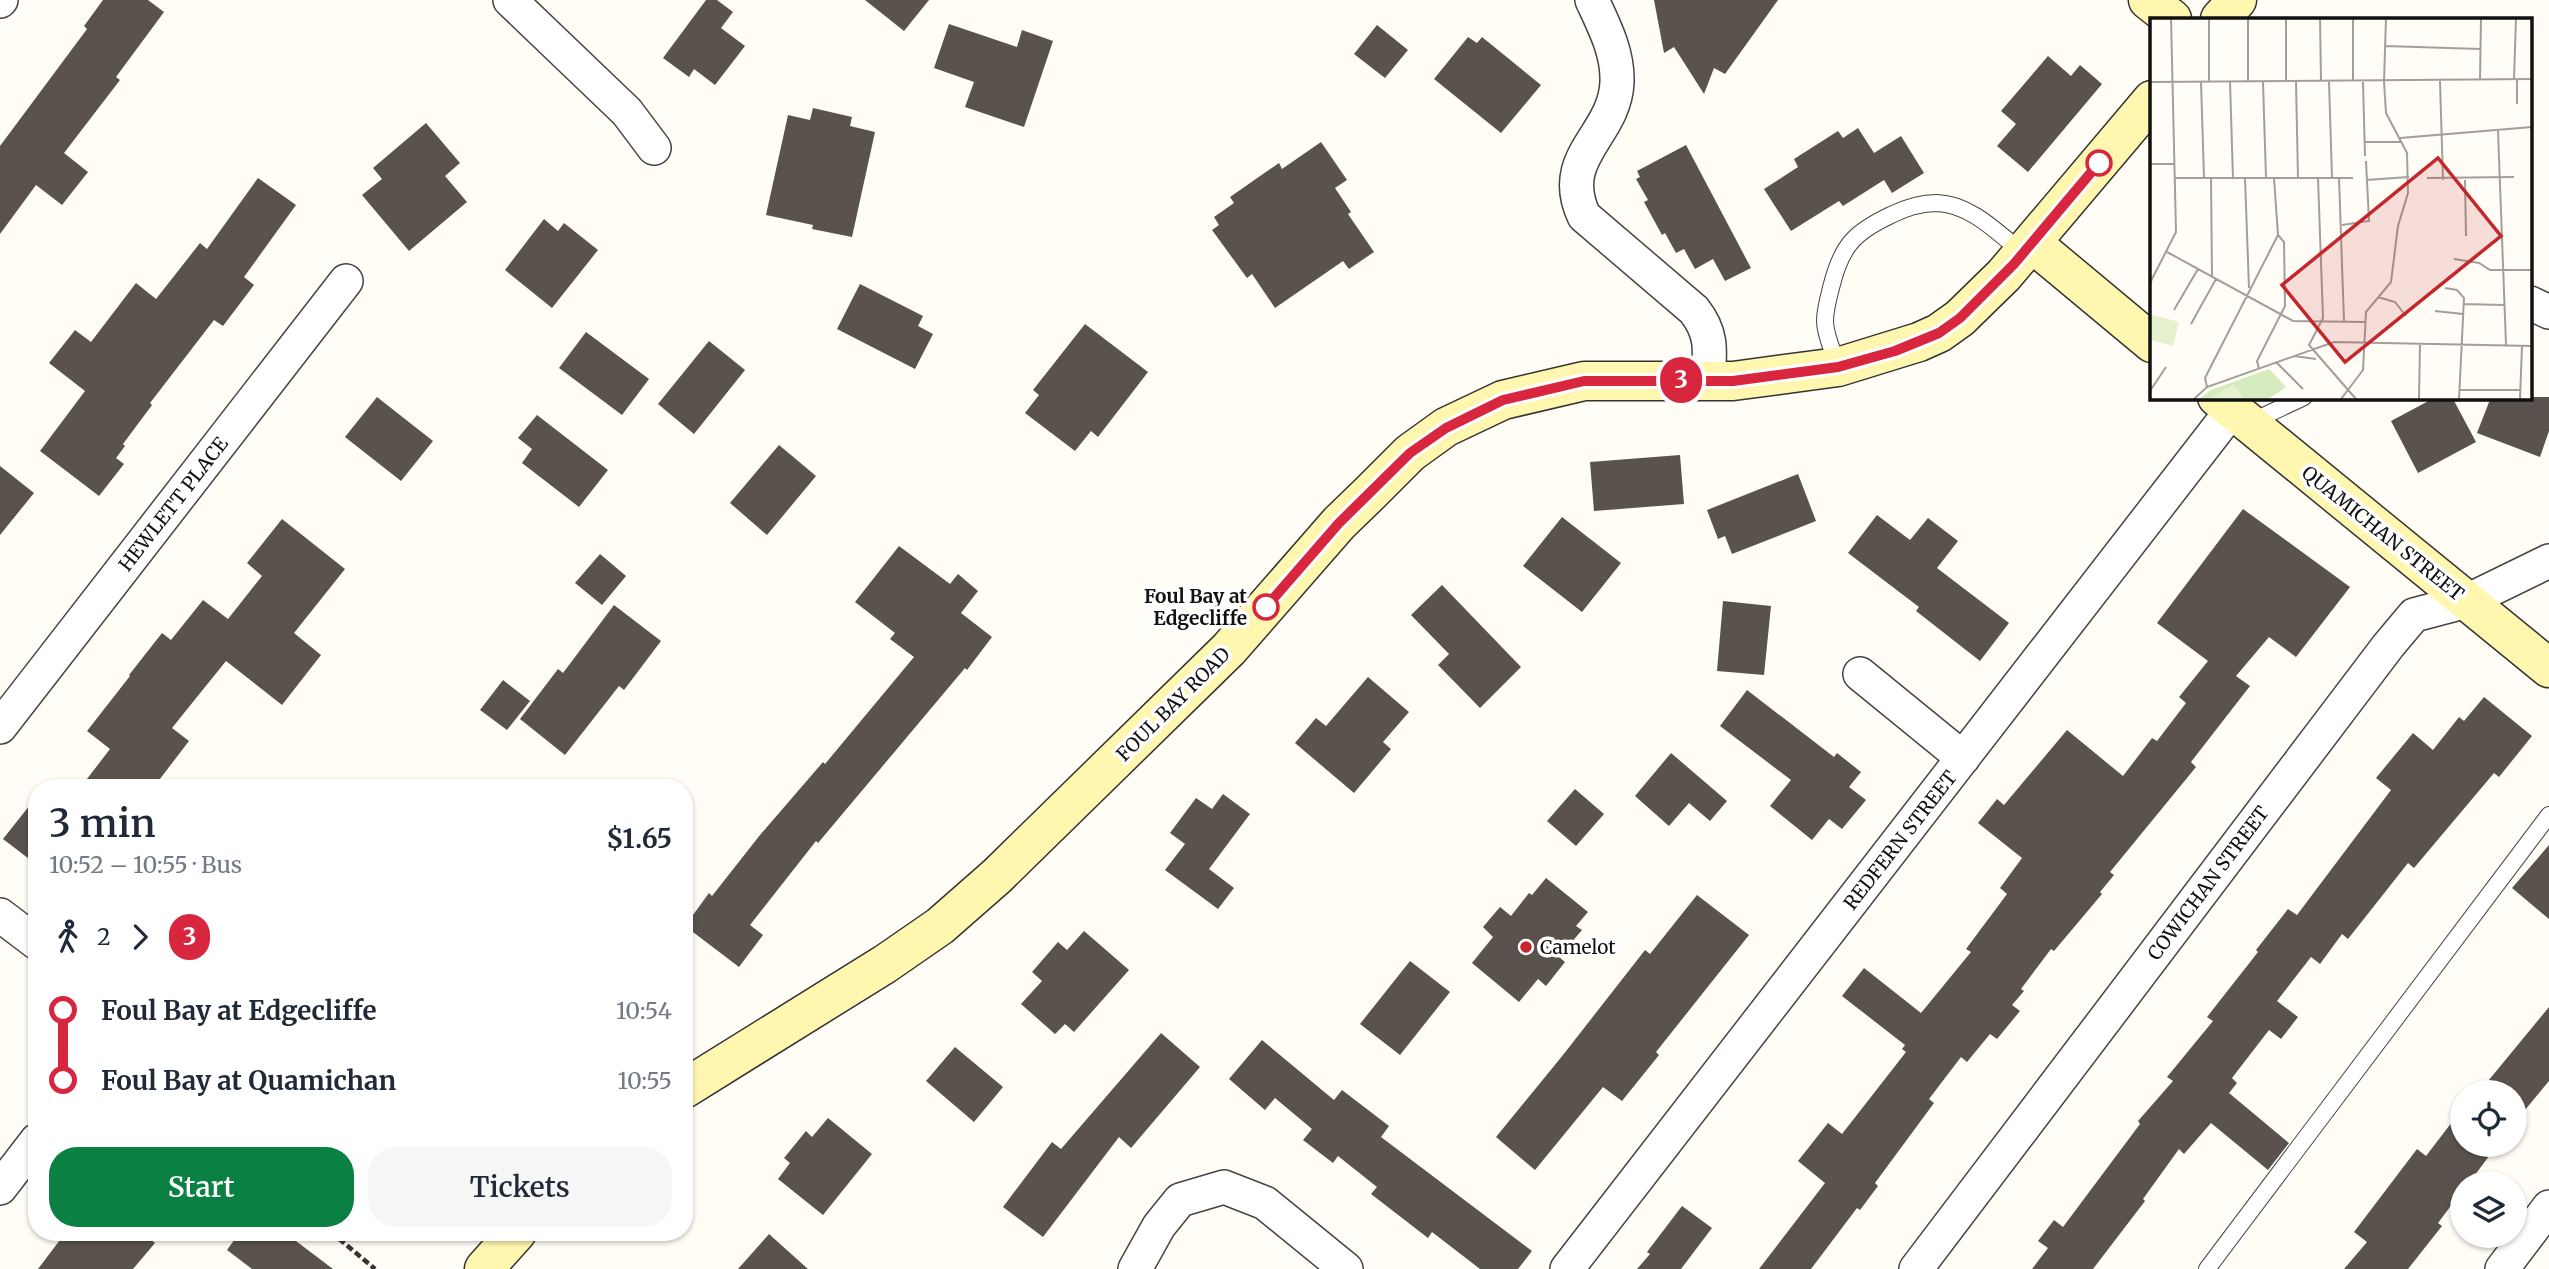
<!DOCTYPE html>
<meta charset="utf-8">
<style>
body{margin:0;font-family:Merriweather,serif;background:#f6f6f7;color:#1f2937;height:100vh;display:flex;flex-direction:column;font-size:26px;white-space:nowrap}
*{box-sizing:border-box;margin:0}
p{font-size:23px;color:#747a83}
.icon{flex:none;width:38px;height:38px;fill:none;stroke:currentColor;stroke-width:2;stroke-linecap:round;stroke-linejoin:round}
.map{position:relative;flex:1;overflow:hidden}
.drawer{position:absolute;left:28px;top:779px;width:665px;height:462px;display:flex;flex-direction:column;background:#fff;border-radius:28px;box-shadow:0 2px 5px #0004}
.drawer>*{flex:none}
.badge{padding:0 14px;border-radius:23px;font-size:24px;line-height:46px}
.buttons{position:absolute;left:2450px;top:1080px;display:grid;gap:14px}
.buttons a{display:grid;place-items:center;width:77px;height:77px;border-radius:50%;background:#fff;box-shadow:0 2px 5px #0004;font-size:35px}
.map>.badge{position:absolute;translate:-50% -50%;box-shadow:0 0 0 4px #fff}
.legs{display:flex;align-items:center;gap:10px;height:77px;padding:0 21px;font-size:23px}
.legs p{margin-inline-start:auto}
.overview{display:flex;align-items:center;justify-content:space-between;height:119px;padding:0 21px}
h1{font-size:38px;font-weight:600;line-height:52px}
.cta{display:flex;gap:14px;margin-top:auto;padding:14px 21px}
.cta a{flex:1;height:80px;border-radius:28px;background:#0b8043;color:#fff;font-size:28px;font-weight:600;line-height:80px;text-align:center}
.cta a+a{background:#f6f6f7;color:#1f2937}
ul{padding:0 21px;list-style:none}
li{display:flex;align-items:center;gap:24px;height:70px;font-size:26px}
li i{display:grid;place-items:center;width:10px;height:100%;margin:0 9px;background:currentColor}
li i::after{content:'';width:18px;height:18px;margin:-9px;border:5px solid;border-radius:50%;background:#fff}
li p{margin-inline-start:auto}
li:first-child i{background:linear-gradient(#0000 50%,currentColor 0)}
li:last-child i{background:linear-gradient(currentColor 50%,#0000 0)}
.map>svg:first-child{display:block}
.building{fill:#5a524d}
.lines{fill:none;stroke-linecap:round;stroke-linejoin:round}
.lane-casing{stroke:#444;stroke-width:18}
.street-casing{stroke:#444;stroke-width:36}
.secondary-casing{stroke:#333;stroke-width:41}
.path{stroke:#333;stroke-width:4.5;stroke-dasharray:7 3.5;stroke-linecap:butt}
.lane{stroke:#fff;stroke-width:16}
.street{stroke:#fff;stroke-width:33}
.secondary{stroke:#fff6b0;stroke-width:38}
.line-1-casing{stroke:#fff;stroke-width:16}
.line-1{stroke:#d7263d;stroke-width:10}
.stop-1-dot{fill:#fff;stroke:#d7263d;stroke-width:3.5}
.poi-dot{fill:#c4262e;stroke:#fff;stroke-width:2.5}
.labels{text-anchor:middle;dominant-baseline:central;stroke-width:7;stroke-linejoin:round;paint-order:stroke}
.street-label{font-size:19px;fill:#111;stroke:#fff}
.stop-label{font-size:19px;font-weight:bold;fill:#111;stroke:#fff;text-anchor:end}
.poi-label{font-size:19px;fill:#111;stroke:#fff;text-anchor:start}
.inset-road{fill:none;stroke:#a09f9a;stroke-width:2}
.view{fill:#c4262e;fill-opacity:0.15;stroke:#c4262e;stroke-width:3.5}
.inset-edge{fill:none;stroke:#111;stroke-width:3.5}
</style>
<div class="map">
<svg width="2549" height="1269" viewBox="0 0 2549 1269">
<rect width="100%" height="100%" fill="#fffdf5"/>
<path class="building" d="M 103,0 L 148,0 L 164,12 L 116,77 L 120,80 L 64,153 L 88,172 L 62,205 L 36,185 L 0,234 L 0,146 L 87,29 L 84,26 Z
M 706,0 L 717,0 L 733,12 L 721,28 L 745,46 L 715,85 L 694,69 L 689,77 L 663,58 Z
M 865,0 L 929,0 L 904,31 Z
M 1654,0 L 1778,0 L 1725,74 L 1714,68 L 1704,94 L 1674,47 L 1664,53 Z
M 949,24 L 1017,47 L 1022,30 L 1053,41 L 1024,127 L 965,107 L 974,82 L 934,68 Z
M 1377,25 L 1408,50 L 1385,78 L 1354,54 Z
M 1468,37 L 1477,43 L 1482,37 L 1541,85 L 1501,133 L 1434,79 Z
M 2048,56 L 2071,76 L 2080,65 L 2102,84 L 2028,172 L 1997,146 L 2016,124 L 2001,111 Z
M 813,108 L 852,117 L 850,126 L 875,132 L 852,237 L 812,229 L 813,225 L 766,215 L 788,115 L 810,120 Z
M 426,123 L 460,163 L 445,176 L 467,202 L 409,251 L 362,195 L 382,179 L 373,168 Z
M 1858,128 L 1874,153 L 1901,136 L 1924,173 L 1892,193 L 1884,180 L 1843,206 L 1839,201 L 1791,231 L 1764,189 L 1798,167 L 1794,159 L 1838,131 L 1843,138 Z
M 1321,142 L 1347,180 L 1335,188 L 1351,212 L 1348,214 L 1374,252 L 1349,269 L 1343,261 L 1275,308 L 1252,274 L 1247,278 L 1212,230 L 1219,225 L 1214,217 L 1234,203 L 1230,197 L 1279,163 L 1282,169 Z
M 1686,145 L 1751,268 L 1725,281 L 1713,259 L 1695,269 L 1684,249 L 1676,253 L 1665,233 L 1662,235 L 1644,202 L 1648,200 L 1636,179 L 1640,177 L 1637,171 Z
M 258,178 L 296,205 L 244,277 L 254,285 L 223,326 L 214,320 L 150,403 L 152,405 L 123,444 L 125,446 L 116,458 L 124,464 L 99,496 L 40,451 L 85,391 L 49,363 L 75,330 L 91,342 L 136,283 L 156,299 L 200,243 L 207,249 Z
M 544,219 L 558,231 L 564,223 L 598,250 L 552,308 L 505,270 Z
M 860,284 L 923,316 L 918,326 L 933,334 L 915,369 L 837,329 Z
M 1085,324 L 1148,372 L 1098,437 L 1091,431 L 1075,451 L 1025,413 L 1039,395 L 1033,390 Z
M 586,332 L 649,379 L 622,415 L 559,368 Z
M 709,341 L 745,370 L 694,434 L 658,404 Z
M 377,397 L 433,441 L 401,481 L 345,437 Z
M 2436,397 L 2452,397 L 2476,442 L 2418,473 L 2391,421 Z
M 2491,397 L 2549,397 L 2549,431 L 2540,457 L 2477,433 Z
M 537,415 L 608,470 L 579,507 L 522,463 L 532,449 L 518,438 Z
M 779,445 L 816,476 L 767,535 L 730,503 Z
M 1680,455 L 1684,504 L 1594,511 L 1590,462 Z
M 0,466 L 34,493 L 0,535 Z
M 1798,474 L 1816,521 L 1732,554 L 1725,536 L 1718,539 L 1707,510 Z
M 2243,509 L 2350,587 L 2296,657 L 2269,637 L 2236,676 L 2250,686 L 2191,762 L 2196,767 L 2110,872 L 2114,875 L 2100,892 L 2102,894 L 2054,951 L 2051,949 L 2021,989 L 2024,991 L 2012,1005 L 2020,1011 L 1997,1039 L 1990,1034 L 1967,1062 L 1961,1057 L 1929,1099 L 1934,1103 L 1875,1183 L 1878,1186 L 1860,1210 L 1857,1208 L 1811,1269 L 1759,1269 L 1825,1183 L 1798,1161 L 1828,1123 L 1842,1134 L 1906,1052 L 1902,1049 L 1905,1045 L 1842,996 L 1864,968 L 1921,1013 L 1971,952 L 1966,949 L 2007,894 L 2000,888 L 2022,858 L 1978,823 L 1997,799 L 2004,805 L 2067,730 L 2123,776 L 2152,738 L 2157,741 L 2186,703 L 2179,697 L 2208,661 L 2157,623 Z
M 1877,515 L 1910,540 L 1928,518 L 1958,541 L 1937,568 L 2009,623 L 1980,661 L 1916,611 L 1919,607 L 1848,553 Z
M 1562,517 L 1621,563 L 1582,612 L 1523,566 Z
M 282,519 L 345,569 L 294,633 L 321,655 L 282,705 L 226,661 L 172,728 L 189,741 L 153,788 L 80,788 L 110,749 L 87,731 L 130,676 L 129,675 L 162,633 L 171,640 L 203,600 L 228,619 L 262,576 L 247,563 Z
M 899,546 L 950,584 L 958,574 L 978,591 L 961,613 L 992,637 L 967,670 L 965,668 L 818,843 L 816,841 L 750,925 L 763,935 L 739,967 L 685,926 L 709,893 L 712,896 L 760,835 L 823,762 L 825,764 L 914,657 L 890,639 L 895,633 L 855,602 Z
M 600,554 L 626,576 L 602,605 L 575,583 Z
M 1442,585 L 1521,667 L 1480,708 L 1438,665 L 1449,654 L 1411,615 Z
M 1723,601 L 1771,606 L 1764,675 L 1717,671 Z
M 614,605 L 661,641 L 624,690 L 619,686 L 565,755 L 520,719 L 558,669 L 563,673 Z
M 1368,677 L 1409,712 L 1383,742 L 1391,749 L 1354,793 L 1295,743 L 1316,718 L 1326,726 Z
M 503,680 L 530,701 L 507,730 L 480,710 Z
M 1747,690 L 1834,757 L 1837,753 L 1861,772 L 1849,787 L 1866,800 L 1842,829 L 1829,819 L 1812,840 L 1770,806 L 1791,780 L 1720,726 Z
M 2484,697 L 2532,736 L 2499,777 L 2494,773 L 2414,868 L 2408,863 L 2348,939 L 2342,934 L 2320,964 L 2311,957 L 2277,1001 L 2298,1017 L 2281,1039 L 2269,1030 L 2232,1078 L 2237,1083 L 2229,1093 L 2289,1143 L 2268,1170 L 2211,1123 L 2184,1154 L 2179,1149 L 2143,1199 L 2145,1201 L 2093,1269 L 2032,1269 L 2048,1248 L 2038,1241 L 2054,1220 L 2063,1227 L 2140,1124 L 2138,1121 L 2173,1081 L 2167,1077 L 2213,1021 L 2207,1017 L 2258,952 L 2256,950 L 2288,909 L 2297,915 L 2391,790 L 2376,778 L 2413,733 L 2433,750 L 2459,717 L 2464,721 Z
M 1671,753 L 1727,801 L 1710,821 L 1689,803 L 1669,826 L 1635,796 Z
M 1575,789 L 1604,814 L 1576,846 L 1547,821 Z
M 1223,794 L 1250,814 L 1209,869 L 1234,888 L 1218,909 L 1165,870 L 1185,844 L 1170,833 L 1196,798 L 1212,809 Z
M 37,796 L 37,865 L 3,839 Z
M 2549,845 L 2549,919 L 2512,888 Z
M 1546,878 L 1588,912 L 1576,926 L 1582,930 L 1559,957 L 1565,962 L 1546,986 L 1538,979 L 1519,1002 L 1472,963 L 1493,937 L 1483,927 L 1500,907 L 1511,916 L 1529,893 L 1532,895 Z
M 1697,895 L 1749,935 L 1656,1052 L 1659,1055 L 1622,1101 L 1603,1087 L 1535,1170 L 1496,1137 L 1563,1055 L 1645,950 L 1650,954 Z
M 1084,931 L 1129,970 L 1074,1032 L 1065,1024 L 1055,1034 L 1021,1004 L 1042,981 L 1032,972 L 1058,942 L 1067,950 Z
M 1410,961 L 1450,992 L 1400,1055 L 1360,1024 Z
M 2549,1007 L 2549,1081 L 2515,1122 L 2515,1092 L 2479,1092 Z
M 1161,1033 L 1200,1067 L 1131,1148 L 1119,1137 L 1043,1237 L 1003,1207 L 1052,1142 L 1061,1149 Z
M 1262,1040 L 1334,1100 L 1342,1090 L 1389,1126 L 1381,1137 L 1532,1251 L 1518,1269 L 1480,1269 L 1432,1232 L 1428,1238 L 1371,1194 L 1377,1187 L 1338,1156 L 1333,1163 L 1303,1140 L 1312,1129 L 1275,1098 L 1265,1110 L 1229,1079 Z
M 955,1047 L 1003,1087 L 974,1122 L 926,1081 Z
M 2462,1109 L 2462,1144 L 2498,1144 L 2469,1183 L 2462,1183 L 2462,1191 L 2438,1223 L 2442,1226 L 2408,1269 L 2344,1269 L 2367,1242 L 2354,1232 L 2417,1149 L 2426,1156 Z
M 828,1118 L 872,1154 L 823,1215 L 778,1179 L 790,1163 L 784,1158 L 806,1131 L 812,1137 Z
M 1682,1206 L 1712,1228 L 1681,1269 L 1637,1269 L 1650,1254 L 1647,1252 Z
M 66,1232 L 142,1232 L 155,1243 L 133,1269 L 38,1269 Z
M 240,1232 L 284,1232 L 333,1269 L 252,1269 L 227,1250 Z
M 769,1234 L 808,1269 L 738,1269 Z"/>
<g class="lines">
<g class="lane-casing">
<path id="lane" d="M 1838,367 C 1834,353 1825,336 1825,321 C 1825,309 1829,296 1832,284 C 1842,245 1855,232 1891,215 C 1905,208 1921,203 1937,203 C 1971,204 1999,234 2024,254
M 2251,422 L 2304,397
M 2207,1269 L 2549,815"/>
</g>
<g class="street-casing">
<path id="street" d="M 510,0 L 627,112 L 654,148
M 1592,0 C 1604,26 1618,52 1617,82 C 1615,136 1556,156 1584,216 L 1694,310 C 1713,334 1710,351 1708,381
M 0,1 L 1,0
M 2530,303 L 2549,312
M 1860,674 L 1963,758
M 0,727 L 346,281
M 0,915 L 37,943
M 0,1188 L 37,1140
M 1135,1269 L 1159,1226 L 1180,1200 L 1224,1187 L 1265,1203 L 1346,1269
M 1567,1269 L 2232,410
M 1916,1269 L 2388,646 L 2414,615 L 2467,601 L 2549,561
M 2502,1269 L 2549,1207"/>
</g>
<g class="secondary-casing">
<path id="secondary" d="M 2148,0 L 2172,19
M 2220,19 L 2237,0
M 2032,243 L 2152,343
M 2217,397 L 2549,668
M 684,1089 L 885,964 L 940,926 L 997,876 L 1229,649 L 1339,523 L 1369,494 L 1410,453 L 1446,427 L 1503,400 L 1584,381 L 1733,381 L 1838,367 L 1919,342 L 1939,333 L 1960,318 L 2004,275 L 2152,100
M 484,1269 L 517,1232"/>
</g>
<path class="path" d="M 331,1232 L 375,1269"/>
<use href="#lane" class="lane"/>
<use href="#street" class="street"/>
<use href="#secondary" class="secondary"/>
</g>
<g class="lines">
<g class="line-1-casing">
<path id="line-1" d="M 1266,607 L 1339,523 L 1410,453 L 1446,428 L 1503,400 L 1584,381 L 1733,381 L 1838,367 L 1895,351 L 1939,333 L 1960,318 L 2014,264 L 2099,163"/>
</g>
<use href="#line-1" class="line-1"/>
</g>
<g class="stop-1-dot">
<circle cx="2099" cy="163" r="12"/>
<circle cx="1266" cy="607" r="12"/>
</g>
<circle class="poi-dot" cx="1526" cy="947" r="7"/>
<g class="labels">
<g class="street-label">
<text transform="translate(173 504) rotate(-52)">HEWLETT PLACE</text>
<text transform="translate(2383 533) rotate(39)">QUAMICHAN STREET</text>
<text transform="translate(1173 704) rotate(-45)">FOUL BAY ROAD</text>
<text transform="translate(1900 840) rotate(-52)">REDFERN STREET</text>
<text transform="translate(2208 883) rotate(-53)">COWICHAN STREET</text>
</g>
<g class="stop-label">
<text x="1247" y="596">Foul Bay at<tspan x="1247" dy="22">Edgecliffe</tspan></text>
</g>
<g class="poi-label">
<text x="1540" y="947">Camelot</text>
</g>
</g>
<g transform="translate(2150 18)">
<rect width="382" height="382" fill="#fffdf5"/>
<path d="M 119,351 L 136,369 L 118,381 L 49,381 L 61,372 Z" fill="#d5ebbd"/>
<path d="M 0,296 L 29,304 L 23,328 L 0,322 ZM 84,366 L 94,381 L 63,381 L 62,379 Z" fill="#e6f2cf"/>
<path class="inset-road" d="M 170,0 L 171,62M 235,28 L 330,31M 364,61 L 366,0M 330,62 L 331,0M 203,63 L 203,0M 290,63 L 293,162M 0,64 L 382,61M 51,64 L 54,160M 59,64 L 59,0M 80,64 L 83,160M 98,64 L 98,0M 113,64 L 116,160M 136,64 L 136,0M 146,64 L 148,160M 179,64 L 182,160M 213,64 L 215,138M 234,64 L 236,0M 367,86 L 367,61M 348,113 L 356,327M 250,120 L 382,109M 214,124 L 251,124M 0,146 L 24,146M 24,160 L 203,160M 61,160 L 62,259M 95,160 L 99,270M 168,160 L 173,300 L 159,327 L 206,381M 189,160 L 194,304M 277,160 L 364,159M 216,162 L 259,159M 315,162 L 316,218M 192,207 L 219,203 L 216,143M 17,234 L 143,303 L 215,304M 304,241 L 329,245 L 340,252 L 382,252M 0,265 L 26,214 L 21,0M 295,270 L 307,272 L 314,280 L 309,381M 228,279 L 245,284 L 256,298M 314,286 L 354,287M 24,292 L 48,251M 285,293 L 313,296M 41,306 L 66,261M 144,338 L 166,341M 126,344 L 153,371M 109,351 L 107,343 L 135,288 L 134,224 L 128,217M 57,369 L 55,360 L 128,217 L 124,160M 310,372 L 370,372M 0,373 L 16,349M 44,381 L 57,369 L 184,324 L 382,328M 191,381 L 213,352 L 216,294 L 241,264 L 248,208 L 258,175 L 257,135 L 236,95 L 234,64M 269,381 L 270,325M 370,381 L 372,328"/>
<path class="view" d="M 288,140 L 351,218 L 195,344 L 132,267 Z"/>
<rect width="382" height="382" class="inset-edge"/>
</g>
</svg>
<div class="buttons">
<a><svg class="icon" aria-label="locate" viewBox="0 0 24 24"><circle cx="12" cy="12" r="6"/><path d="M12 2v4M12 18v4M2 12h4M18 12h4"/></svg></a>
<a><svg class="icon" aria-label="layers" viewBox="0 0 24 24"><path d="M12 4l9 5-9 5-9-5zM3 14l9 5 9-5"/></svg></a>
</div>
<b class="badge" style="left:1681px;top:380px;background:#d7263d;color:#fff">3</b>
<section class="drawer">
<div class="overview"><div><h1>3 min</h1><p>10:52 – 10:55 · Bus</p></div><b>$1.65</b></div>
<div class="legs"><svg class="icon" aria-label="walk" viewBox="0 0 24 24"><circle cx="13" cy="4" r="2"/><path d="M13 8l-2 6 4 7M11 14l-3 7M7 12l3-4h3l4 4"/></svg>2<svg class="icon" aria-label="forward" viewBox="0 0 24 24"><path d="M9 5l7 7-7 7"/></svg><b class="badge" style="background:#d7263d;color:#fff">3</b></div>
<ul>
<li><i style="color:#d7263d"></i><b>Foul Bay at Edgecliffe</b><p>10:54</p></li>
<li><i style="color:#d7263d"></i><b>Foul Bay at Quamichan</b><p>10:55</p></li>
</ul>
<div class="cta"><a>Start</a><a>Tickets</a></div>
</section>
</div>
